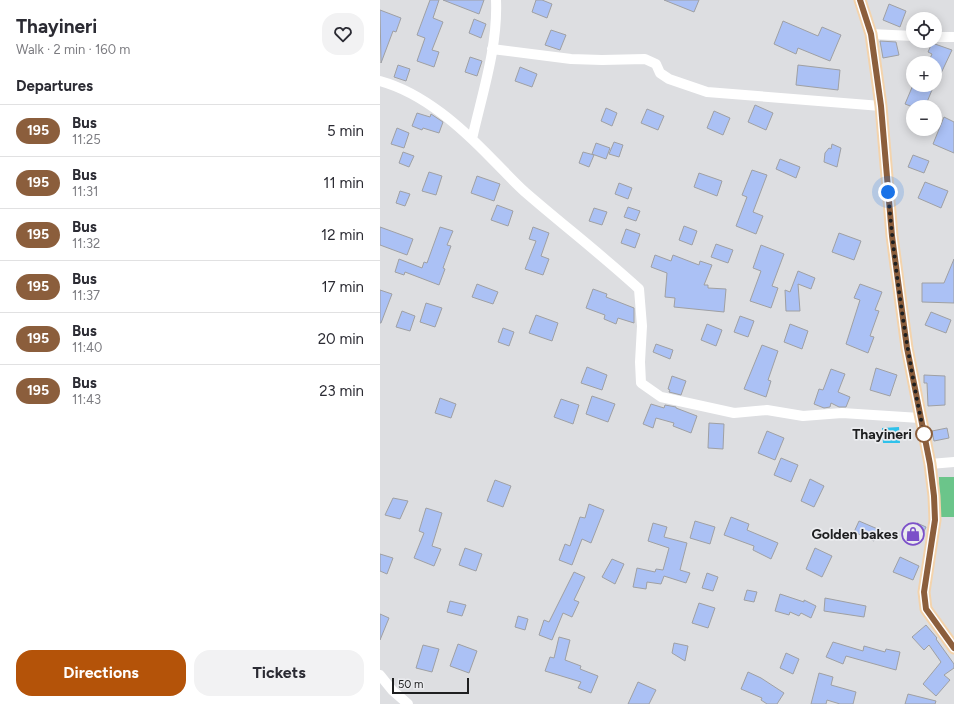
<!DOCTYPE html>
<meta charset="utf-8">
<style>
body{margin:0;font-family:Figtree,sans-serif;background:#f2f2f3;color:#2b2b33;height:100vh;display:flex;flex-direction:column;font-size:15px;white-space:nowrap}
*{box-sizing:border-box;margin:0}
p{font-size:13px;color:#7c7c81}
.icon{flex:none;width:22px;height:22px;fill:none;stroke:currentColor;stroke-width:2;stroke-linecap:round;stroke-linejoin:round}
.map{position:relative;flex:1;overflow:hidden}
.panel{display:flex;flex-direction:column;background:#fff;width:380px}
.panel>*{flex:none}
.badge{padding:0 8px;border-radius:13px;font-size:14px;line-height:26px}
.tools{position:absolute;left:526px;top:12px;display:grid;gap:8px}
.tools a{display:grid;place-items:center;width:36px;height:36px;border-radius:50%;background:#fff;box-shadow:0 2px 10px #0003;font-size:20px}
.scale{position:absolute;left:12px;bottom:10px;width:77px;box-sizing:border-box;padding-left:4px;border:2px solid #1e1f20;border-top:0;font-size:11px;line-height:14px;white-space:nowrap;color:#1e1f20;-webkit-text-stroke:3px #eaebee;paint-order:stroke}
.you{position:absolute;width:20px;height:20px;margin:-10px;border:3px solid #fff;border-radius:50%;background:#1a73e8;box-shadow:0 0 0 6px #1a73e833}
.map>.badge{position:absolute;translate:-50% -50%;box-shadow:0 0 0 2px #fff}
h2{padding:0 16px;font-size:15px;line-height:36px}
.round{display:grid;place-items:center;flex:none;width:42px;height:42px;border-radius:16px;background:#f2f2f3}
.headline{display:flex;align-items:center;justify-content:space-between;height:68px;padding:0 16px}
h1{font-size:19px;font-weight:700;line-height:30px}
.action{display:flex;gap:8px;margin-top:auto;padding:8px 16px}
.action a{flex:1;height:46px;border-radius:16px;background:#b45309;color:#fff;font-size:16px;font-weight:700;line-height:46px;text-align:center}
.action a+a{background:#f2f2f3;color:#2b2b33}
ul{padding:0;list-style:none}
li{display:flex;align-items:center;gap:12px;height:52px;padding:0 16px;border-top:1px solid #e1e1e2}
li div{flex:1}
li b{display:block;font-size:15px}
li em{font-style:normal}
li .badge{min-width:44px;font-weight:700;text-align:center}
main{display:flex;flex:1;min-height:0}
.map>svg:first-child{display:block}
.green{fill:#6bc58a}
.water{fill:#2fc1ea}
.building{fill:#abc1f5;stroke:#9fa0a3}
.lines{fill:none;stroke-linecap:round;stroke-linejoin:round}
.minor{stroke:#fff;stroke-width:10}
.major{stroke:#f3d3ac;stroke-width:13}
.line-casing{stroke:#fff;stroke-width:9}
.line{stroke:#8b5e3c;stroke-width:6}
.walk{stroke:#1e1f20;stroke-width:4;stroke-dasharray:0 7.2}
.stop-dot{fill:#fff;stroke:#8b5e3c;stroke-width:2}
.labels{text-anchor:middle;dominant-baseline:central;stroke-width:3.5;stroke-linejoin:round;paint-order:stroke}
.stop-label{font-size:14px;font-weight:bold;fill:#1e1f20;stroke:#eaebee;text-anchor:end}
.poi-label{font-size:14px;font-weight:bold;fill:#1e1f20;stroke:#eaebee;text-anchor:end}
</style>
<main>
<section class="panel">
<div class="headline"><div><h1>Thayineri</h1><p>Walk · 2 min · 160 m</p></div><a class="round"><svg class="icon" aria-label="heart" viewBox="0 0 24 24"><path d="M12 20l-8-8c-3-5 5-10 8-4 3-6 11-1 8 4z"/></svg></a></div>
<h2>Departures</h2>
<ul>
<li><span class="badge" style="background:#8b5e3c;color:#fff">195</span><div><b>Bus</b><p>11:25</p></div><em>5 min</em></li>
<li><span class="badge" style="background:#8b5e3c;color:#fff">195</span><div><b>Bus</b><p>11:31</p></div><em>11 min</em></li>
<li><span class="badge" style="background:#8b5e3c;color:#fff">195</span><div><b>Bus</b><p>11:32</p></div><em>12 min</em></li>
<li><span class="badge" style="background:#8b5e3c;color:#fff">195</span><div><b>Bus</b><p>11:37</p></div><em>17 min</em></li>
<li><span class="badge" style="background:#8b5e3c;color:#fff">195</span><div><b>Bus</b><p>11:40</p></div><em>20 min</em></li>
<li><span class="badge" style="background:#8b5e3c;color:#fff">195</span><div><b>Bus</b><p>11:43</p></div><em>23 min</em></li>
</ul>
<div class="action"><a>Directions</a><a>Tickets</a></div>
</section>
<div class="map">
<svg width="574" height="704" viewBox="0 0 574 704">
<rect width="100%" height="100%" fill="#dddee1"/>
<path class="green" d="M 559,477 L 574,477 L 574,517 L 560,517 Z"/>
<path class="water" d="M 519,427 L 520,443 L 503,443 L 502,428 Z"/>
<path class="building" d="M 50,0 L 59,0 L 53,18 L 63,22 L 52,50 L 59,52 L 54,67 L 37,61 L 45,38 L 37,35 Z
M 63,0 L 104,0 L 99,14 Z
M 156,0 L 162,0 L 172,4 L 167,18 L 152,12 Z
M 284,0 L 319,0 L 314,12 Z
M 509,4 L 526,11 L 520,27 L 503,20 Z
M 0,10 L 21,18 L 16,32 L 13,31 L 1,63 Z
M 94,19 L 106,24 L 101,38 L 89,33 Z
M 403,21 L 438,36 L 442,27 L 461,35 L 450,61 L 418,48 L 416,54 L 394,44 Z
M 171,30 L 186,35 L 180,50 L 165,45 Z
M 500,41 L 516,42 L 519,55 L 503,58 Z
M 552,43 L 572,50 L 555,86 L 555,63 L 548,63 L 552,54 L 548,52 Z
M 90,57 L 102,61 L 97,76 L 85,72 Z
M 18,65 L 30,69 L 26,81 L 14,77 Z
M 418,65 L 460,70 L 458,90 L 416,85 Z
M 140,67 L 157,74 L 152,87 L 135,81 Z
M 533,85 L 554,85 L 545,107 L 533,107 L 525,104 Z
M 375,105 L 393,113 L 386,130 L 368,122 Z
M 226,108 L 237,113 L 232,126 L 221,121 Z
M 267,109 L 284,116 L 278,130 L 261,123 Z
M 334,111 L 350,118 L 343,135 L 327,128 Z
M 37,113 L 50,117 L 51,114 L 63,122 L 59,133 L 43,128 L 42,130 L 32,126 Z
M 564,117 L 574,122 L 574,153 L 553,144 Z
M 17,128 L 29,133 L 24,148 L 11,144 Z
M 234,142 L 243,145 L 239,157 L 229,154 Z
M 216,143 L 230,148 L 226,159 L 212,154 Z
M 452,144 L 461,148 L 457,167 L 444,162 L 445,153 L 449,148 L 451,149 Z
M 23,152 L 34,156 L 29,167 L 19,163 Z
M 203,152 L 214,155 L 209,167 L 199,163 Z
M 533,155 L 549,161 L 544,173 L 528,167 Z
M 400,159 L 420,167 L 416,178 L 396,169 Z
M 372,170 L 387,175 L 373,212 L 383,216 L 376,234 L 356,226 L 367,197 L 362,195 Z
M 49,172 L 62,176 L 56,195 L 42,191 Z
M 319,173 L 342,181 L 337,196 L 314,187 Z
M 97,176 L 120,184 L 114,201 L 91,193 Z
M 545,182 L 568,191 L 561,208 L 538,198 Z
M 239,183 L 252,188 L 248,199 L 235,194 Z
M 20,191 L 30,194 L 25,206 L 16,203 Z
M 117,205 L 133,211 L 128,226 L 111,220 Z
M 248,207 L 260,211 L 256,221 L 244,217 Z
M 214,208 L 227,212 L 222,225 L 209,221 Z
M 304,226 L 317,231 L 312,245 L 299,240 Z
M 0,227 L 33,239 L 27,255 L 0,245 Z
M 60,227 L 73,231 L 67,245 L 71,246 L 63,268 L 65,269 L 59,285 L 25,272 L 24,275 L 15,272 L 19,259 L 42,268 L 44,262 L 47,263 Z
M 153,227 L 169,233 L 161,256 L 169,259 L 163,275 L 145,269 L 156,241 L 149,239 Z
M 246,229 L 260,234 L 255,248 L 241,243 Z
M 459,233 L 481,241 L 474,260 L 452,252 Z
M 336,244 L 353,250 L 348,263 L 331,257 Z
M 381,245 L 404,254 L 392,286 L 398,288 L 391,308 L 370,301 L 381,271 L 373,268 Z
M 275,255 L 291,261 L 293,255 L 319,265 L 320,261 L 332,265 L 324,285 L 328,285 L 328,288 L 346,289 L 344,312 L 294,307 L 295,298 L 285,297 L 287,273 L 271,267 Z
M 574,259 L 574,303 L 542,302 L 542,283 L 564,283 Z
M 418,271 L 435,278 L 431,289 L 418,284 L 420,311 L 406,311 L 405,290 L 410,292 Z
M 97,284 L 118,292 L 113,304 L 92,297 Z
M 480,284 L 502,292 L 495,310 L 499,311 L 490,336 L 494,337 L 488,353 L 466,344 L 480,300 L 474,298 Z
M 213,289 L 227,294 L 226,297 L 254,308 L 254,323 L 238,318 L 236,324 L 224,319 L 225,315 L 206,308 Z
M 0,290 L 12,294 L 1,323 L 0,323 Z
M 46,303 L 62,308 L 55,327 L 40,322 Z
M 22,311 L 35,316 L 30,331 L 16,327 Z
M 551,312 L 571,320 L 566,333 L 545,325 Z
M 156,315 L 178,323 L 172,341 L 149,333 Z
M 360,316 L 374,321 L 368,337 L 354,332 Z
M 327,324 L 342,330 L 336,346 L 321,340 Z
M 410,324 L 428,331 L 422,349 L 404,342 Z
M 123,328 L 134,332 L 129,346 L 118,342 Z
M 276,344 L 293,350 L 290,359 L 273,352 Z
M 382,345 L 398,351 L 388,380 L 391,381 L 386,397 L 364,389 Z
M 207,367 L 227,375 L 222,390 L 201,383 Z
M 496,368 L 517,375 L 510,396 L 490,390 Z
M 451,369 L 465,374 L 458,392 L 470,397 L 466,407 L 459,407 L 451,403 L 450,407 L 444,408 L 434,404 L 439,389 L 443,390 Z
M 544,375 L 565,376 L 565,405 L 548,406 L 547,383 L 544,383 Z
M 292,376 L 306,381 L 301,395 L 289,392 L 290,390 L 288,389 Z
M 212,396 L 235,404 L 228,422 L 206,414 Z
M 60,398 L 76,404 L 71,418 L 55,413 Z
M 181,399 L 199,405 L 193,424 L 174,417 Z
M 271,404 L 284,408 L 285,405 L 296,407 L 296,408 L 317,416 L 311,433 L 293,426 L 294,423 L 276,418 L 273,428 L 263,424 Z
M 329,423 L 344,424 L 343,449 L 328,448 Z
M 567,428 L 569,438 L 554,441 L 552,431 Z
M 387,431 L 404,438 L 395,460 L 378,453 Z
M 401,458 L 418,465 L 411,482 L 394,475 Z
M 430,479 L 444,486 L 434,507 L 421,501 Z
M 115,480 L 131,486 L 123,507 L 107,501 Z
M 13,498 L 28,501 L 20,519 L 5,515 Z
M 209,504 L 224,510 L 211,543 L 202,539 L 192,565 L 179,560 L 185,544 L 190,546 L 200,517 L 205,518 Z
M 46,508 L 62,513 L 52,546 L 61,549 L 54,566 L 34,558 L 44,533 L 39,531 Z
M 351,517 L 369,524 L 367,530 L 398,543 L 391,559 L 373,550 L 374,546 L 344,535 Z
M 315,521 L 335,527 L 330,544 L 310,538 Z
M 479,521 L 500,530 L 494,541 L 474,532 Z
M 273,523 L 287,527 L 284,537 L 307,543 L 300,570 L 310,573 L 306,583 L 284,576 L 281,584 L 267,582 L 266,589 L 253,587 L 257,568 L 275,572 L 276,569 L 283,570 L 289,548 L 268,541 Z
M 537,523 L 546,527 L 542,536 L 533,533 Z
M 85,548 L 102,554 L 96,571 L 79,565 Z
M 435,548 L 452,556 L 442,577 L 426,569 Z
M 0,554 L 13,558 L 7,574 L 0,571 Z
M 520,557 L 539,566 L 533,580 L 513,572 Z
M 232,559 L 244,564 L 235,584 L 222,577 Z
M 194,572 L 205,577 L 194,600 L 199,602 L 192,617 L 183,613 L 172,640 L 159,635 L 164,620 L 169,622 Z
M 327,573 L 338,577 L 333,591 L 322,588 Z
M 367,590 L 377,592 L 374,602 L 364,600 Z
M 400,594 L 424,602 L 424,600 L 436,606 L 431,618 L 421,613 L 419,616 L 410,612 L 409,615 L 395,611 Z
M 445,598 L 486,606 L 484,617 L 444,611 Z
M 70,601 L 86,605 L 82,616 L 67,612 Z
M 319,603 L 335,608 L 328,628 L 312,623 Z
M 0,614 L 9,618 L 0,640 Z
M 138,616 L 148,619 L 145,630 L 135,627 Z
M 546,625 L 557,638 L 556,639 L 574,664 L 574,668 L 564,675 L 570,680 L 556,696 L 543,684 L 561,662 L 549,645 L 544,650 L 532,637 Z
M 179,637 L 190,640 L 185,660 L 201,666 L 200,669 L 218,676 L 211,693 L 198,688 L 201,682 L 165,671 L 170,657 L 174,658 Z
M 453,642 L 483,651 L 484,646 L 505,652 L 506,649 L 520,652 L 516,670 L 466,656 L 463,664 L 446,657 Z
M 294,643 L 308,646 L 305,661 L 292,653 Z
M 78,644 L 97,651 L 89,673 L 70,666 Z
M 43,645 L 59,649 L 52,672 L 36,668 Z
M 406,653 L 419,659 L 413,674 L 400,668 Z
M 368,672 L 381,678 L 404,693 L 397,704 L 387,704 L 381,700 L 382,698 L 361,689 Z
M 439,673 L 453,677 L 451,685 L 476,692 L 473,704 L 460,704 L 447,700 L 446,704 L 431,704 Z
M 258,682 L 276,690 L 269,704 L 248,704 Z
M 528,694 L 556,701 L 555,704 L 525,704 Z"/>
<g class="lines">
<path class="minor" d="M 491,34 L 533,36
M 555,37 L 574,37
M 112,49 L 191,59 L 222,60 L 265,59 L 276,64 L 280,73 L 289,79 L 327,92 L 501,106
M 0,81 C 44,93 82,128 113,160 C 124,171 134,182 145,192 C 183,225 222,255 259,289 L 262,326 L 260,362 L 261,383 L 281,397 L 354,413 L 387,410 L 423,416 L 462,413 L 540,418
M 92,139 C 102,94 118,47 116,0
M 550,464 L 574,462
M 0,675 L 12,690 L 28,704"/>
<path class="major" d="M 480,0 L 491,34 L 501,106 L 512,236 L 527,348 L 550,464 L 554,496 L 555,520 L 544,592 L 546,609 L 574,648"/>
</g>
<g class="lines">
<g class="line-casing">
<path id="line" d="M 480,0 L 491,34 L 501,106 L 512,236 L 527,348 L 550,464 L 554,496 L 555,520 L 544,592 L 546,609 L 574,648"/>
</g>
<use href="#line" class="line"/>
<path class="walk" d="M 508,192 C 515,274 527,354 544,434"/>
</g>
<defs>
<g id="shop-ring" transform="scale(1.15)"><circle r="9.5" fill="#eaebee" stroke="#7c50c9" stroke-width="1.5"/><path d="M-5-2.5h2.3a2.7 3.5 0 0 1 5.4 0H5L5.5 6h-11ZM-1.5-2.5h3a1.5 2.3 0 0 0-3 0Z" fill="#7c50c9"/></g>
</defs>
<g fill-rule="evenodd">
<use href="#shop-ring" x="533" y="534"/>
</g>
<circle class="stop-dot" cx="544" cy="434" r="8"/>
<g class="labels">
<g class="stop-label">
<text x="532" y="434">Thayineri</text>
</g>
<g class="poi-label">
<text x="518" y="534">Golden bakes</text>
</g>
</g>
</svg>
<div class="tools">
<a><svg class="icon" aria-label="locate" viewBox="0 0 24 24"><circle cx="12" cy="12" r="6"/><path d="M12 2v4M12 18v4M2 12h4M18 12h4"/></svg></a>
<a>+</a>
<a>−</a>
</div>
<div class="scale">50 m</div>
<div class="you" style="left:508px;top:192px"></div>
</div>
</main>
